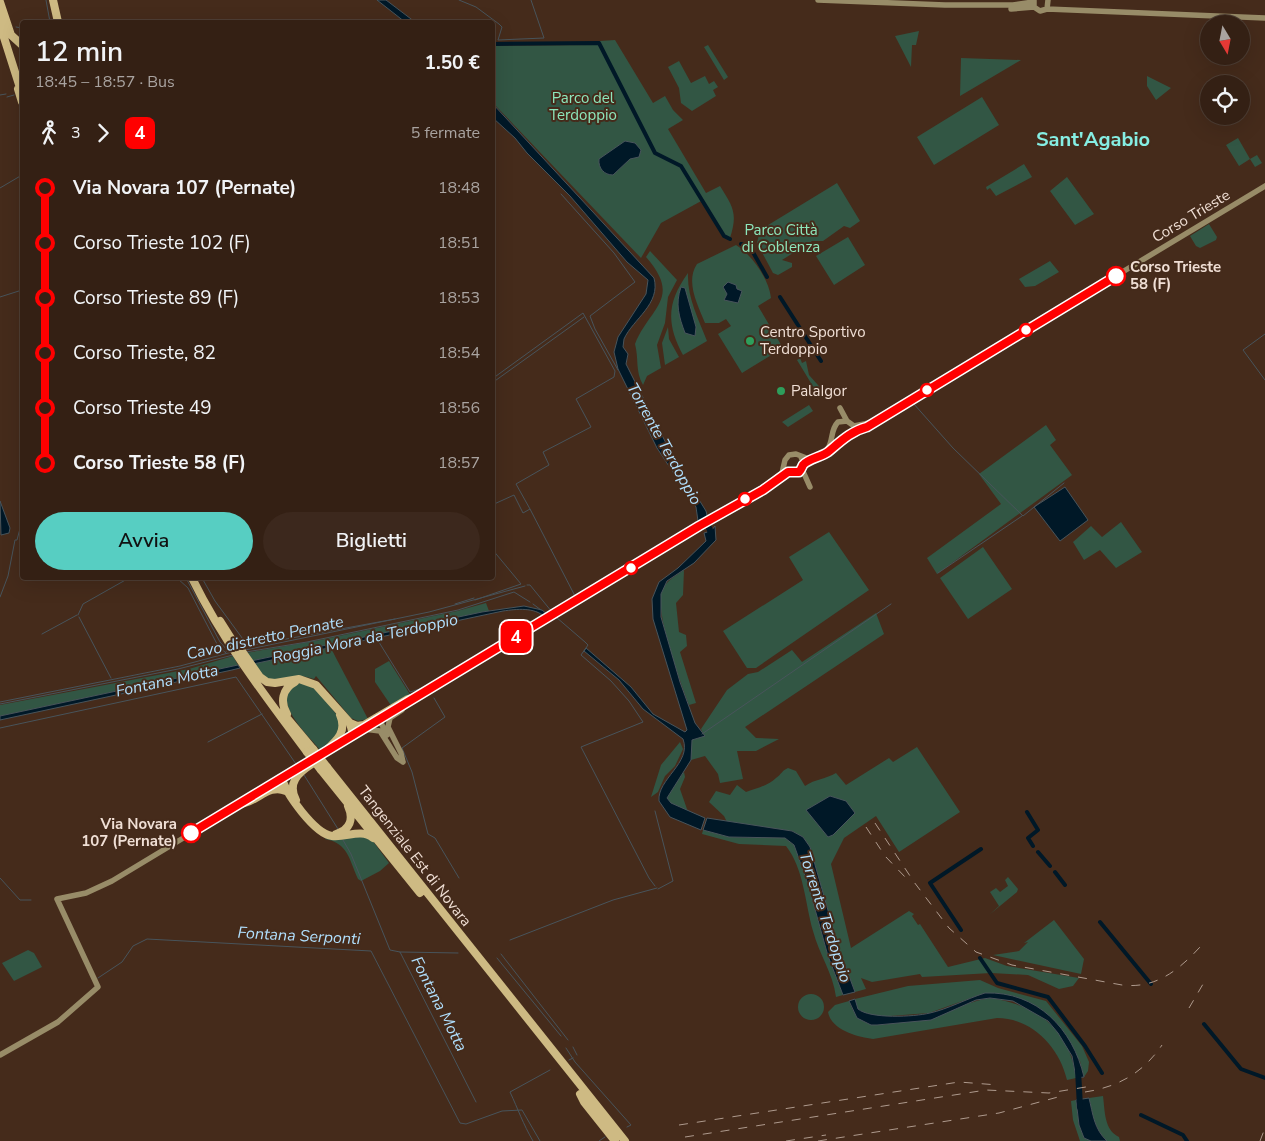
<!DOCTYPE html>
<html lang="it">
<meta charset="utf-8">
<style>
body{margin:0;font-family:"Nunito Sans",sans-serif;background:#3c281d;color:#f1f3f6;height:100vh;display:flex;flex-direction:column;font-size:19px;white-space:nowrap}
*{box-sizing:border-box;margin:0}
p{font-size:16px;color:#a9a3a0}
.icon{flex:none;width:28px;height:28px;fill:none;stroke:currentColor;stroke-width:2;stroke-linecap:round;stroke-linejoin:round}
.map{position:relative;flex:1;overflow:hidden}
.panel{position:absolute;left:20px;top:20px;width:475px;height:560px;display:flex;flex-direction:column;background:#342014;border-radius:5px;box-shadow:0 5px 20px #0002,0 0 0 1px #4e3e34}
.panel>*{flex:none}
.badge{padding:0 10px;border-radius:8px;font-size:18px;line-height:32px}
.needle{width:32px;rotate:170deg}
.fabs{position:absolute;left:1200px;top:15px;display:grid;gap:10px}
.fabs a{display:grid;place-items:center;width:50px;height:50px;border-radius:50%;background:#342014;box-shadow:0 5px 20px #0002,0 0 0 1px #4e3e34;font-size:25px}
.map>.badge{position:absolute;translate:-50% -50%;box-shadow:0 0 0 2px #fff}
.legs{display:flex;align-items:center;gap:8px;height:55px;padding:0 15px;font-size:16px}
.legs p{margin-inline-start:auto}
.head{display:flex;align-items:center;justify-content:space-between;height:85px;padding:0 15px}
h1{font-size:28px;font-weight:600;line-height:38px}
.primary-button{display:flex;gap:10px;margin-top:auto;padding:10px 15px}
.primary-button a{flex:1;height:58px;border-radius:30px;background:#57cec2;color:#111;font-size:20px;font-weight:600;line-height:58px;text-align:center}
.primary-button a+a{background:#3c281d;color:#f1f3f6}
ul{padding:0 15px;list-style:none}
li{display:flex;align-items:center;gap:18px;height:55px;font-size:19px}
li i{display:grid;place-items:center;width:8px;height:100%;margin:0 6px;background:currentColor}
li i::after{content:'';width:12px;height:12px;margin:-6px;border:4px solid;border-radius:50%;background:#342014}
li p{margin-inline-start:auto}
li:first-child i{background:linear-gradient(#0000 50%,currentColor 0)}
li:last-child i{background:linear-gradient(currentColor 50%,#0000 0)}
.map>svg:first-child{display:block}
.green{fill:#325644}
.water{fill:#001827;stroke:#48545b}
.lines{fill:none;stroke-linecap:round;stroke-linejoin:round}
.stream{stroke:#48545b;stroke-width:1}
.canal{stroke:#001827;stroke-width:4}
.river{stroke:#001827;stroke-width:6}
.secondary{stroke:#988c68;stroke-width:5.5}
.highway{stroke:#ceba83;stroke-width:8}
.rail{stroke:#ae9a8d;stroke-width:1;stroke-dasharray:9 9;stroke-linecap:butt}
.highway-bridge{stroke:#ceba83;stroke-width:8}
.line-1-casing{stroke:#fff;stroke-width:11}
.line-1{stroke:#f00;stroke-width:8}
.stop-1-dot{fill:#fff;stroke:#f00;stroke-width:2.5}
.leisure-dot{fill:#2e9e5b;stroke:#452b1b;stroke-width:2}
.labels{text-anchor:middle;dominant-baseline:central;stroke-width:4;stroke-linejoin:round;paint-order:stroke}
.park-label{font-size:15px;fill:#8de7bc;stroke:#452b1b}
.street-label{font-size:15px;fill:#f0dfd5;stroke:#452b1b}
.stop-label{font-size:15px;font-weight:bold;fill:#f0dfd5;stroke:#452b1b;text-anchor:start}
.poi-label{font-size:15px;fill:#f0dfd5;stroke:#452b1b;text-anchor:start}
.water-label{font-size:16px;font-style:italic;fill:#b0dffd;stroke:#452b1b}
.district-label{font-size:20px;font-weight:bold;fill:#85eee3;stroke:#452b1b}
</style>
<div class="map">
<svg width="1265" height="1141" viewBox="0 0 1265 1141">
<rect width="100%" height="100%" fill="#452b1b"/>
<path class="green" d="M 919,31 L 916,45 L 912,45 L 911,67 L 895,36 Z
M 615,40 L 653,103 L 665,96 L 673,110 L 683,120 L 668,129 L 706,193 L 720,186 C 733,207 738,213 730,238 L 723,234 L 703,200 L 661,223 L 641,258 L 493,103 L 493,46 L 596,45 L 600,41 Z
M 708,45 L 728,77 L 724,80 L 704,47 Z
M 961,58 L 1021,60 L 960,96 Z
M 679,61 L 691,83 L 705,76 L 709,84 L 714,81 L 718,87 L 713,90 L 716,96 L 692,111 L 681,103 L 679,88 L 668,67 Z
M 1147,76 L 1171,88 L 1156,100 L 1147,86 Z
M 982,97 L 999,125 L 934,165 L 917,137 Z
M 1238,138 L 1250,159 L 1257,155 L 1262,163 L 1255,167 L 1250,159 L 1239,166 L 1226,145 Z
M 1024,164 L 1032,177 L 996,196 L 990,188 L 987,190 L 986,187 Z
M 1067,177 L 1094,214 L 1075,225 L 1050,191 Z
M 837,183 L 860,221 L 850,228 L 844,226 L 823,241 L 812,241 L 782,260 L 792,263 L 792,267 L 778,275 L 773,273 L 757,243 L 760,230 Z
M 1209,224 L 1217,237 L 1216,240 L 1200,248 L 1196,246 L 1190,236 Z
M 848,237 L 865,265 L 834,285 L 816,256 Z
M 736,245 C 752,255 769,279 771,298 L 758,306 L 783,348 L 742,373 L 718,334 L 731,326 L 726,319 L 719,323 L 705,323 C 698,305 685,282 697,264 Z
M 650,251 L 677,280 L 668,297 L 665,323 L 657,345 L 661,368 L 647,376 L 643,385 C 635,371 639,359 635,344 C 649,308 683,299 646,257 Z
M 1050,261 L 1059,272 L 1035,286 L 1025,287 L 1019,279 Z
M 688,273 C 687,297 698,318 707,341 L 683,355 C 666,324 667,302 688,273 Z
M 668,327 L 669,339 L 679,357 L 665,365 L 662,343 Z
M 800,358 L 802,363 L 806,361 L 809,375 L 826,394 L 820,398 L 797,360 Z
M 809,405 L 813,411 L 788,427 L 782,422 Z
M 1046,425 L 1056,440 L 1050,445 L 1072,475 L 937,574 L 927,558 L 1001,504 L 979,474 Z
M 1121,522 L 1142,552 L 1116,568 L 1100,550 L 1084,560 L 1073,542 L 1091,526 L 1102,537 Z
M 829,532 L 869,590 L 756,668 L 747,668 L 723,631 L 803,580 L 789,557 Z
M 983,547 L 1012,589 L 968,619 L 940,578 Z
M 684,570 L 683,595 L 676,603 L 679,632 L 686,635 L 687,646 L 680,652 L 696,703 L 689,705 C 681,683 654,611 662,591 C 666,581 675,576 684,570 Z
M 486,603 L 489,611 L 257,660 L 251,661 L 246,653 L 320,640 L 457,611 Z
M 876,613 L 884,634 L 745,727 L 756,738 L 779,739 L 756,751 L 737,751 L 743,779 L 720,783 L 718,774 L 705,756 L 691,760 L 691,740 L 704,736 L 701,729 L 727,690 L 748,674 L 758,672 L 792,650 L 802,662 Z
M 331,648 L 336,658 L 368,719 L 358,721 L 351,718 L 316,676 L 314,679 L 302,676 L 267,680 L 253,664 Z
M 233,656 L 238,665 L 0,716 L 0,705 L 189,669 Z
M 389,661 L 411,696 L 394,706 L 390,704 L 375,682 L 375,669 Z
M 299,683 L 314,686 L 337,715 L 340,719 L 339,734 L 321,751 C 308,735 266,697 299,683 Z
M 680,742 L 683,749 L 675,766 L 665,776 L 658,792 L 651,797 L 661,765 Z
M 917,747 L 960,812 L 899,852 L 876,816 L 844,838 L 831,864 L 851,948 L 909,911 L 914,914 L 912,916 L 918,925 L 920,924 L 948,967 L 985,958 L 1007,966 L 1079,978 L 1073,986 L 1059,989 L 1028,975 L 991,973 L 922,977 L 920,974 L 872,982 L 861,978 L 866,989 L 855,992 L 839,949 L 810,847 L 803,837 L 792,831 L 727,822 L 724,816 L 709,802 L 716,791 L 730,795 L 737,785 L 746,792 C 755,789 769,785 776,778 C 782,774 781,771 788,768 L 796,771 L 805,786 C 815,779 826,779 836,773 L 846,785 L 889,758 L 893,762 Z
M 684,772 L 685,777 L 680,789 L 688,812 L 670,803 L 667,798 L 672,788 Z
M 703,830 L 729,837 L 785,838 L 794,845 L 808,884 L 828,956 L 843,995 L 836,997 C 833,973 819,954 813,931 C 805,903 804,869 786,846 L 739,844 L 702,834 Z
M 326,837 L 370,837 L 389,863 L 380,871 L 361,881 L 358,879 C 349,859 348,843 325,839 Z
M 1008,877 L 1018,889 L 1017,892 L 989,915 L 999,906 L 990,892 L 996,888 L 1000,892 L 1008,886 L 1005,880 Z
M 1054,920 L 1084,959 L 1081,974 L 993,955 L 1019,951 L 1028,942 L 1024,943 Z
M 28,950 L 34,953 L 42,967 L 14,981 L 2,963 Z
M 980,980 L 998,988 L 1046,1001 L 1082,1046 L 1089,1062 L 1088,1071 L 1084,1077 L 1080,1061 L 1041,1009 L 1015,997 L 985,993 L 929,1013 L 877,1017 L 862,1012 L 857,1009 L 855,999 L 908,986 Z
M798 1007a13 13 0 1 1 26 0a13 13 0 1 1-26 0Z
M 990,998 C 1037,1005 1070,1029 1076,1078 L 1067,1080 C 1059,1046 1031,1018 997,1018 L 873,1039 C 858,1037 831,1030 828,1012 L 835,1005 L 849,1001 C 852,1010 856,1017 865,1022 C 886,1034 964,1002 990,998 Z
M 1103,1096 C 1105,1111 1104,1130 1119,1137 L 1120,1141 L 1107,1141 C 1094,1129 1093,1114 1089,1098 Z
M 1076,1100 L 1079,1125 L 1084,1138 L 1091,1141 L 1080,1141 L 1073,1120 L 1071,1101 Z"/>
<path class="water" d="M 377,0 L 386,0 L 415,22 L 405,22 Z
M 492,103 L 654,278 C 661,304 633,319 624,339 L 623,347 L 628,354 L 626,364 L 675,461 L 706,511 L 707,515 L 698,521 L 696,507 L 657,448 L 618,369 L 614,352 L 618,337 L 646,294 L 648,280 L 627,262 L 570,196 L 527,153 L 515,138 L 493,118 Z
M 625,141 L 635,143 L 641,150 L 639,157 L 630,159 L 613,175 C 604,175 598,168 599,159 Z
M 728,282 L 736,285 L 737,289 L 742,291 L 738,303 L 724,300 L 727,294 L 723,287 Z
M 681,287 L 685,288 L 696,327 L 695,336 L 685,333 C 679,317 675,304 681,287 Z
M 1065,487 L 1088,520 L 1060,541 L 1034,507 Z
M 0,501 L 10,528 L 9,533 L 1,535 Z
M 715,526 L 716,540 L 694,563 L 667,581 L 661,594 L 661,617 L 680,682 L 695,723 L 705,736 L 692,740 L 691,760 L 667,798 L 671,803 L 705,818 L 701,830 L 670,817 L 659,801 C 657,779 692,763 683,739 L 643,709 L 619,680 L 584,651 L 586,648 L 631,687 L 653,714 L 685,732 L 687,730 L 653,619 L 652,599 L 659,582 L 678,568 L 706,541 L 704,533 L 711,531 Z
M 524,606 L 542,610 L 548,615 L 545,617 C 534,607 517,609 503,611 L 253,664 L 251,661 L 482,612 Z
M 238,665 L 240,668 L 232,670 L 0,720 L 0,716 Z
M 830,796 L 846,801 L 855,813 L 833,835 L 828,837 L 806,810 Z
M 707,818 L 792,831 L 803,837 L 810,847 L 839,949 L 855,992 L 843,995 L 828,956 L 808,884 L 794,845 L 785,838 L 729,837 L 703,830 Z
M 985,993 C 1037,991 1073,1029 1084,1077 L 1076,1078 L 1072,1056 L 1058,1033 L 1048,1021 L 1013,1001 L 990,998 L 976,1000 L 931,1020 L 877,1025 L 871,1025 L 857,1018 L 849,1001 L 855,999 L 858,1009 C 870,1019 914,1017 930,1013 C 948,1009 966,999 985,993 Z
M 1089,1098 C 1093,1114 1094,1129 1107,1141 L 1091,1141 L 1084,1138 L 1079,1125 L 1076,1100 Z"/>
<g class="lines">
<path class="stream" d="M 46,0 L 50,22
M 459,0 L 476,7 L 499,24 L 502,27 L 498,40 L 544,38 L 531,0
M 16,27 L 22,28
M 0,95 L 6,94
M 7,97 L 14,95
M 0,188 L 22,175
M 561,194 L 614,253 L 635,282 L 590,316 L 595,329 L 618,370
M 0,297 L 22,290
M 1265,334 L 1243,350 L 1265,380
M 492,379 L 583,313 L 615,371 L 614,377 L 576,399 L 591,427 L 543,452 L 549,465 L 516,484 L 530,509
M 492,383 L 584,317
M 22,401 L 22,400
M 913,403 L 953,448 L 1023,516 L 1064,483
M 492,505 L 514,495 L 523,513 L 530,509 L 575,596 L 551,610
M 938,573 L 1022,516
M 177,578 L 188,588 L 218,646 L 226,653
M 186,578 L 220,642 L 227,650 L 226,652
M 202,578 L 215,601 L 248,646 L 395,619
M 527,585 L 530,585 L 552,612
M 0,597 L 8,576 L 15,540 L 17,540 L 22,521
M 475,600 L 521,584 L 492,549
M 455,604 L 474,598
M 533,604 L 541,610
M 78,615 L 83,604 L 129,578
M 79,617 L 111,678
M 556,617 L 585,642 L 588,645 L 581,655 L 611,681 L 629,701 L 643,722 L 581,747 L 649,878 L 655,886
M 42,634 L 77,615
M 377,639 L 410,692 L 426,687
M 245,650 L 429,612 L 525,586
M 246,652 L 307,642 L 458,610 L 514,592 L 530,602
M 434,698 L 445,717 L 402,748 L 412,772 L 428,834 L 435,838 L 459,878
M 0,702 L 180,666 L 232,652
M 0,704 L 178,669 L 233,655
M 0,728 L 236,677 L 296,764
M 702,734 L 891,604
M 208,742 L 262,714
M 304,775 L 338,829
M 655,811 L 673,881 L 658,889
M 343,840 L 351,854 L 390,950 L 400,952 L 476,1102
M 0,878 L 20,900 L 31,900
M 510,940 L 613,900 L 657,888
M 400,952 L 458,953
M 501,954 L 568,1040
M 497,958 L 561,1036
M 98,978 L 122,962 L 133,946 L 147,939 L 371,951 L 460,1123 L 466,1124 L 502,1111 L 522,1110 L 540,1141
M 573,1047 L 577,1055
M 566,1048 L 575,1062 L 631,1125 L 627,1127
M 569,1060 L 573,1058
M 533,1141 C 523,1124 518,1109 510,1092 L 550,1070
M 599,1141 L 605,1137"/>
<path class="canal" d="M 492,44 L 599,43 L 655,153 L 681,166 L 724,236 L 730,239
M 741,244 L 750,247 L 767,277
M 780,297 L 821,361
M 1027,812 L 1038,830 L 1028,838 L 1033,846
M 1038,852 L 1050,866
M 1055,872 L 1065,885
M 1100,922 L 1151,984
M 961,930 L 930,883 L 981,849
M 980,958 L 997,983 L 1048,997 L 1085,1046 L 1102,1073
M 1204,1024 L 1241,1069 L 1265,1078
M 1141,1115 L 1183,1135 L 1187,1141"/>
<path class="river" d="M 700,509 L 710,530 L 711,539
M 1078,1070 L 1080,1107"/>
<path class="secondary" d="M 818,0 L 945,5 L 1013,5 L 1033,2
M 1034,0 L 1034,7 L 1040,11 L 1047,9 L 1265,18
M 1011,9 L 1034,7
M 1047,9 L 1048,0
M 840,408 L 847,421
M 872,423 L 1265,186
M 831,449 C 835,444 857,430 862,428
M 802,469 L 810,487
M 787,470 L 794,473 L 801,470 L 804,464 L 801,457
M 774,484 L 788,472
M 416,698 L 754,494 L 782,473 L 785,460 L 789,455 L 796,454 L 809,459 C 840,452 826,434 838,422 L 847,421 L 854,426 L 874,422
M 379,719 L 387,735
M 364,729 L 380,731 L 397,758 L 403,762
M 332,748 L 369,725
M 403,762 L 401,753 L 388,727 L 390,718 L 402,710 L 405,703
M 255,794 L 311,760
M 0,1055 L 58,1022 L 98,987 L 57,899 L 86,893 L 112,881 L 243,802"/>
<path class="highway" d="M 53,0 L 58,22
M 0,2 L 11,35 L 22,45
M 0,10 L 6,28
M 0,25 L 22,94
M 18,89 L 22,102
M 192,578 C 223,641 265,696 307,752
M 220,621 L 239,651
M 239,647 L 260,677 L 267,682 L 275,683 L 299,679 L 316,685 L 350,723 L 353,735
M 282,712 L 313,749
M 287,714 C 280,702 282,689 295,682
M 350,723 L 357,726 L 364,725 L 408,699 L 418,696
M 323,753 C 335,742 348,733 340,715
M 327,767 L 625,1141
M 321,770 L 420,893
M 282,778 C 285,793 315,834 332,836 C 346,838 361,828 373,838
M 296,800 C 287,783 298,773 312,764
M 240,804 C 257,803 268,783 286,791
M 336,834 C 350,830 354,819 348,806
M 580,1094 L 584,1102 L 615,1141"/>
<path class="rail" d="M 875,823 L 914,882 L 949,928 L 976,952 L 1012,965 L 1122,985 C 1155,989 1178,971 1200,947
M 866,827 L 885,856 L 906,878
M 1189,1008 L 1206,979
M 1085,1092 C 1118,1087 1143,1073 1162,1045
M 679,1125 L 959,1082 L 998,1085
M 685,1137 L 986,1090 L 1049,1093 L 1092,1086
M 786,1141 L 826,1135
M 818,1141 L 999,1113 L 1058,1097
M 1260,1141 L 1265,1128"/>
<path class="highway-bridge" d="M 313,749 L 327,767
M 307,752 L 321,770"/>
</g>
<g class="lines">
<g class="line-1-casing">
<path id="line-1" d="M 191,833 L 699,526 L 763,490 L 788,472 L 799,472 C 801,470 802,467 803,465 C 808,459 821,457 828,452 C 840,442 851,431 867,427 L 1116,276"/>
</g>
<use href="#line-1" class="line-1"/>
</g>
<g class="stop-1-dot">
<circle cx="1116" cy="276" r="9"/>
<circle cx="1026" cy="330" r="6"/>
<circle cx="927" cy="390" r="6"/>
<circle cx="745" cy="499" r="6"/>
<circle cx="631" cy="568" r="6"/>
<circle cx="191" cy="833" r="9"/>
</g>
<g class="leisure-dot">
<circle cx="750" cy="341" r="5"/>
<circle cx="781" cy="391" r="5"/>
</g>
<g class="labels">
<g class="park-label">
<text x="583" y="98">Parco del<tspan x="583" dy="17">Terdoppio</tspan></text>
<text x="781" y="230">Parco Città<tspan x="781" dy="17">di Coblenza</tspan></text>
</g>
<g class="street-label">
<text transform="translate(1191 216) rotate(-31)">Corso Trieste</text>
<text transform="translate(415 856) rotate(52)">Tangenziale Est di Novara</text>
</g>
<g class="stop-label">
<text x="1130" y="267">Corso Trieste<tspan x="1130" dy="17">58 (F)</tspan></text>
<text x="177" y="824" text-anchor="end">Via Novara<tspan x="177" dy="17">107 (Pernate)</tspan></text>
</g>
<g class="poi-label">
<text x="760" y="332">Centro Sportivo<tspan x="760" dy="17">Terdoppio</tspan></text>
<text x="791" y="391">PalaIgor</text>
</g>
<g class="water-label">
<text transform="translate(664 444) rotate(61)">Torrente Terdoppio</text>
<text transform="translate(265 638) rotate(-12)">Cavo distretto Pernate</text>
<text transform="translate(365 639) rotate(-12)">Roggia Mora da Terdoppio</text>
<text transform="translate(167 681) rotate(-12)">Fontana Motta</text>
<text transform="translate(825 917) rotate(72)">Torrente Terdoppio</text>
<text transform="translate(299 936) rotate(3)">Fontana Serponti</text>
<text transform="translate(439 1004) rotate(63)">Fontana Motta</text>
</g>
<g class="district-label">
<text x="1093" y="139">Sant'Agabio</text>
</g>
</g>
</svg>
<div class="fabs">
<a><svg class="needle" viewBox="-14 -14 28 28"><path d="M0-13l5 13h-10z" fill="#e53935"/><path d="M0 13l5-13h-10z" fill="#a9a3a0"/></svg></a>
<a><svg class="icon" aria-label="locate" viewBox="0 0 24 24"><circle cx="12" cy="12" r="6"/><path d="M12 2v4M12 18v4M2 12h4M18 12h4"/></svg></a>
</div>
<b class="badge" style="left:516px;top:637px;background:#f00;color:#fff">4</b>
<section class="panel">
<div class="head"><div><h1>12 min</h1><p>18:45 – 18:57 · Bus</p></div><b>1.50 €</b></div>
<div class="legs"><svg class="icon" aria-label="walk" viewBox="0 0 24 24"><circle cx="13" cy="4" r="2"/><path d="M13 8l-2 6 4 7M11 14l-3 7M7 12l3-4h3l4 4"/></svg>3<svg class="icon" aria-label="forward" viewBox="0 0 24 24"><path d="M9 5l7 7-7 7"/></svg><b class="badge" style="background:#f00;color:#fff">4</b><p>5 fermate</p></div>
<ul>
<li><i style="color:#f00"></i><b>Via Novara 107 (Pernate)</b><p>18:48</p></li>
<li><i style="color:#f00"></i><span>Corso Trieste 102 (F)</span><p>18:51</p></li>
<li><i style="color:#f00"></i><span>Corso Trieste 89 (F)</span><p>18:53</p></li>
<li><i style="color:#f00"></i><span>Corso Trieste, 82</span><p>18:54</p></li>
<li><i style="color:#f00"></i><span>Corso Trieste 49</span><p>18:56</p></li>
<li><i style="color:#f00"></i><b>Corso Trieste 58 (F)</b><p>18:57</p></li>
</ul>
<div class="primary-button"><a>Avvia</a><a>Biglietti</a></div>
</section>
</div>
